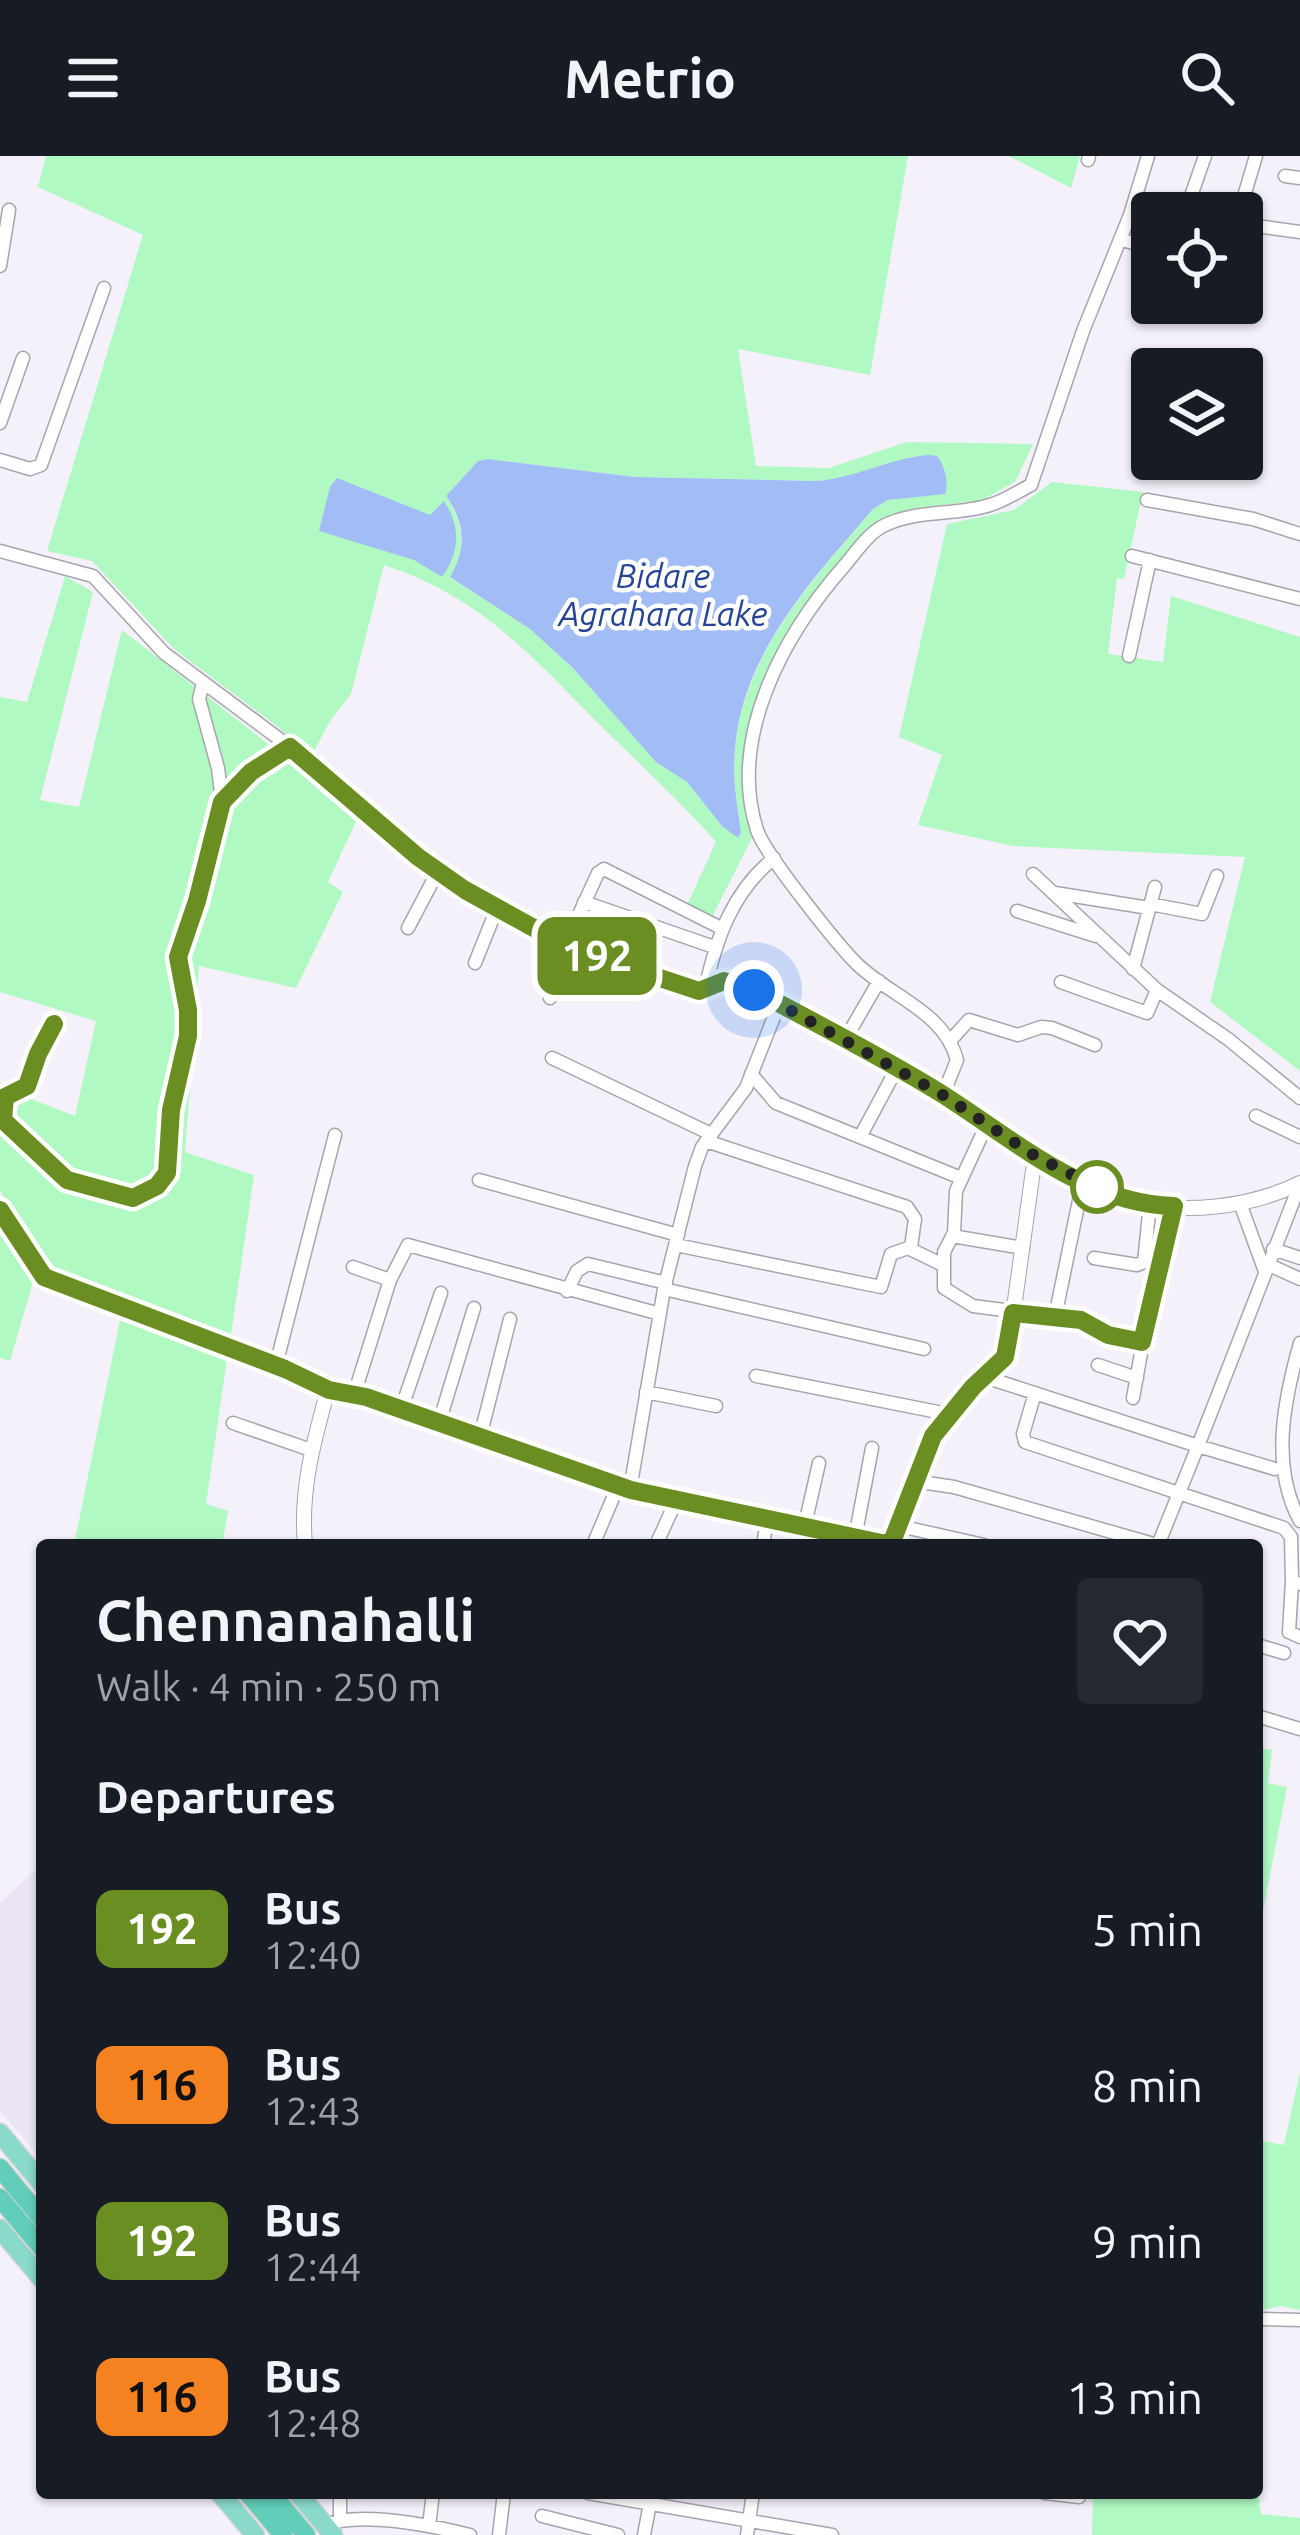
<!DOCTYPE html>
<meta charset="utf-8">
<style>
body{margin:0;font-family:Ubuntu,sans-serif;background:#242831;color:#f1f3f6;height:100vh;display:flex;flex-direction:column;font-size:45px;white-space:nowrap}
*{box-sizing:border-box;margin:0}
p{font-size:39px;color:#9ea1a6}
.icon{flex:none;width:66px;height:66px;fill:none;stroke:currentColor;stroke-width:2;stroke-linecap:round;stroke-linejoin:round}
.map{position:relative;flex:1;overflow:hidden}
.drawer{position:absolute;left:36px;top:1383px;width:1227px;height:960px;display:flex;flex-direction:column;background:#171b24;border-radius:12px;box-shadow:0 3px 9px #0004}
.drawer>*{flex:none}
.badge{padding:0 24px;border-radius:18px;font-size:42px;line-height:78px}
.tools{position:absolute;left:1131px;top:36px;display:grid;gap:24px}
.tools a{display:grid;place-items:center;width:132px;height:132px;border-radius:12px;background:#171b24;box-shadow:0 3px 9px #0004;font-size:60px}
.you{position:absolute;width:60px;height:60px;margin:-30px;border:9px solid #fff;border-radius:50%;background:#1a73e8;box-shadow:0 0 0 18px #1a73e833}
.map>.badge{position:absolute;translate:-50% -50%;box-shadow:0 0 0 6px #fff}
h2{padding:0 60px;font-size:45px;line-height:108px}
.round{display:grid;place-items:center;flex:none;width:126px;height:126px;border-radius:12px;background:#242831}
.headline{display:flex;align-items:center;justify-content:space-between;height:204px;padding:0 60px}
h1{font-size:57px;font-weight:600;line-height:90px}
ul{padding:0;list-style:none}
li{display:flex;align-items:center;gap:36px;height:156px;padding:0 60px}
li div{flex:1}
li b{display:block;font-size:45px}
li em{font-style:normal}
li .badge{min-width:132px;font-weight:700;text-align:center}
header{display:flex;justify-content:space-between;align-items:center;height:156px;padding:0 60px;background:#171b24;font-size:54px;font-weight:600}
.map>svg:first-child{display:block}
.built{fill:#ece5f5}
.green{fill:#b0f9c3;fill-rule:evenodd}
.water{fill:#a2bdf6}
.lines{fill:none;stroke-linecap:round;stroke-linejoin:round}
.minor-casing{stroke:#a7a4ac;stroke-width:15}
.tertiary-casing{stroke:#a7a4ac;stroke-width:16}
.primary-casing{stroke:#d3d3d3;stroke-width:21}
.trunk-casing{stroke:#d3d3d3;stroke-width:21}
.minor{stroke:#fff;stroke-width:12}
.tertiary{stroke:#fff;stroke-width:14}
.primary{stroke:#89dacb;stroke-width:18}
.trunk{stroke:#62ceba;stroke-width:18}
.line-casing{stroke:#fff;stroke-width:27}
.line{stroke:#6b8e23;stroke-width:18}
.walk{stroke:#232225;stroke-width:12;stroke-dasharray:0 21.6}
.stop-dot{fill:#fff;stroke:#6b8e23;stroke-width:6}
.labels{text-anchor:middle;dominant-baseline:central;stroke-width:9;stroke-linejoin:round;paint-order:stroke}
.water-label{font-size:33px;font-style:italic;fill:#254495;stroke:#fff}
</style>
<header><svg class="icon" aria-label="menu" viewBox="0 0 24 24"><path d="M4 6h16M4 12h16M4 18h16"/></svg>Metrio<svg class="icon" aria-label="search" viewBox="0 0 24 24"><circle cx="10" cy="10" r="6"/><path d="M15 15l6 6"/></svg></header>
<div class="map">
<svg width="1300" height="2379" viewBox="0 0 1300 2379">
<rect width="100%" height="100%" fill="#f4f1fa"/>
<path class="built" d="M 42,1708 L 42,2004 L 0,1954 L 0,1747 Z"/>
<path class="green" d="M 46,0 L 908,0 L 870,219 L 738,193 L 756,310 L 829,312 L 907,286 L 1033,288 L 1015,326 L 982,344 L 911,353 L 883,361 L 815,437 L 787,475 L 764,525 L 748,586 L 743,623 L 752,682 L 713,759 L 687,749 L 716,686 C 683,648 647,615 611,580 C 535,506 489,444 384,409 L 351,538 L 330,565 L 311,601 L 278,571 L 174,493 L 92,405 L 47,395 L 143,79 L 38,31 ZM 910,301 L 945,337 L 888,344 L 873,353 C 814,423 744,496 735,592 C 732,620 737,648 741,675 L 722,670 L 687,626 L 657,606 L 573,512 L 530,473 L 451,422 C 466,391 464,368 446,340 L 478,305 L 488,303 L 635,321 L 815,325 L 837,324 Z
M 1009,0 L 1080,0 L 1071,32 Z
M 1052,326 L 1143,336 L 1124,423 L 1117,422 L 1108,498 L 1163,506 L 1171,440 L 1300,481 L 1300,915 L 1210,846 L 1245,701 L 1013,690 L 918,669 L 942,599 L 899,581 L 947,368 L 1014,354 Z
M 65,420 L 93,436 L 40,644 L 79,651 L 122,474 L 359,659 L 328,726 L 343,736 L 296,832 L 199,810 L 185,996 L 254,1019 L 231,1179 L 102,1135 L 56,1112 L 30,1084 L 0,1035 L 0,931 L 75,960 L 96,865 L 0,836 L 0,541 L 27,546 Z
M 0,1075 L 33,1126 L 10,1205 L 0,1202 Z
M 121,1159 L 228,1196 L 206,1348 L 228,1355 L 222,1389 L 74,1389 Z
M 1257,1591 L 1272,1594 L 1268,1627 L 1287,1631 L 1257,1786 Z
M 1300,1916 L 1300,2154 L 1281,2150 L 1257,2155 L 1257,1984 L 1284,1989 Z
M 1257,2330 L 1261,2358 L 1300,2362 L 1300,2379 L 1092,2379 L 1093,2337 L 1257,2337 Z"/>
<path class="water" d="M 929,299 L 937,300 C 945,310 949,326 945,338 L 888,344 L 873,353 C 814,422 743,496 735,592 C 732,620 737,648 741,676 L 738,682 L 722,670 L 687,626 L 656,606 L 573,512 L 530,473 L 450,421 C 467,393 465,366 446,340 L 478,305 L 488,303 L 635,321 L 815,325 C 854,323 889,302 929,299 Z
M 337,322 L 430,359 L 444,345 C 461,371 460,396 442,421 L 414,404 L 319,375 L 330,331 Z"/>
<g class="lines">
<g class="minor-casing">
<path id="minor" d="M 1088,4 L 1089,0
M 1285,20 L 1300,22
M 1185,57 L 1205,0
M 1239,57 L 1256,0
M 1249,69 L 1300,76
M 1120,83 L 1152,93
M 0,110 L 9,54
M 0,267 L 23,202
M 0,304 L 30,313 L 41,309 L 104,132
M 1147,344 L 1253,363 L 1300,378
M 0,395 L 93,420 L 164,497 L 298,597 L 418,701 L 465,734 L 573,793 L 699,835 L 724,825 L 754,834 L 943,939 L 1035,1000
M 1132,400 L 1300,443
M 1129,500 L 1150,404
M 203,527 L 199,543 L 218,612 L 222,645
M 1033,718 L 1157,834 L 1228,883 L 1300,942
M 1055,737 L 1149,752
M 584,746 L 714,791
M 1150,748 L 1202,758 L 1217,720
M 1017,755 L 1096,780
M 408,772 L 438,715
M 565,789 L 598,717 L 604,713 L 721,772
M 475,807 L 497,752
M 1133,813 L 1155,731
M 643,815 L 656,772
M 1061,826 L 1147,857 L 1157,834
M 705,834 C 716,783 732,736 774,702
M 550,842 L 570,792
M 54,868 L 38,898 L 27,930 L 5,941 L 3,964 L 67,1024 L 133,1043 L 157,1030 L 167,1017 L 171,954 L 188,880 L 188,853 L 178,801 L 197,745 L 222,647 L 251,616 L 290,591
M 846,882 L 879,825
M 950,885 L 969,864 L 1018,879 L 1041,871 L 1052,872 L 1095,889
M 552,902 L 711,978
M 751,918 L 776,947 L 961,1022
M 943,939 L 957,904 C 944,854 886,839 854,805 C 835,785 764,697 757,674 C 727,580 785,477 845,409 C 856,396 868,378 883,370 C 916,353 955,360 990,349 C 1004,345 1017,336 1031,329 L 1083,175 L 1130,59 L 1148,0
M 1256,960 L 1300,981
M 986,970 L 956,1035 L 954,1077 L 944,1096 L 944,1132 L 973,1150 L 1081,1164 L 1108,1179 L 1143,1186 L 1133,1242
M 860,981 L 897,912
M 479,1024 L 678,1079
M 1240,1047 L 1264,1113
M 0,1054 L 44,1122 L 285,1213 L 329,1234
M 952,1080 L 1023,1092
M 676,1089 L 881,1131 L 891,1098 L 911,1091 L 915,1063 L 907,1051 L 706,985
M 910,1093 L 943,1109
M 1273,1093 L 1300,1102
M 1094,1102 L 1137,1109 L 1144,1106 L 1150,1048
M 1267,1108 L 1300,1123
M 353,1111 L 390,1124
M 664,1133 L 924,1193
M 567,1135 L 577,1115 L 588,1108 L 666,1127
M 1055,1161 L 1083,1025
M 1143,1186 L 1174,1050
M 1300,1187 C 1284,1244 1270,1310 1300,1365
M 276,1209 L 335,979
M 1098,1209 L 1137,1222
M 756,1220 L 948,1258
M 985,1221 L 1198,1290 L 1158,1389
M 646,1236 L 716,1250
M 1035,1237 L 1023,1278 L 1025,1286 L 1284,1372 L 1291,1381 L 1292,1425 L 1300,1428
M 354,1239 L 390,1124 L 408,1089 L 660,1158
M 401,1254 L 441,1137
M 233,1267 L 311,1294
M 439,1267 L 474,1152
M 480,1281 L 510,1163
M 1275,1313 L 1198,1290 L 1300,1028
M 914,1325 L 954,1331 L 1157,1389
M 630,1334 L 664,1133 L 695,1010 L 702,991 L 746,932 L 779,848
M 899,1370 L 984,1389
M 804,1373 L 819,1307
M 855,1382 L 872,1292
M 593,1389 L 618,1330
M 656,1389 L 676,1345
M 763,1389 L 767,1365
M 1292,1425 L 1289,1476 L 1300,1481
M 1257,1489 L 1284,1497
M 1257,1560 L 1300,1573
M 1257,2163 L 1300,2164
M 588,2337 L 832,2379
M 1045,2337 L 1079,2341
M 542,2360 L 618,2379
M 340,2363 L 340,2337
M 324,2370 C 357,2354 433,2370 470,2379
M 429,2370 L 433,2337
M 499,2379 L 504,2337
M 644,2379 L 652,2337
M 747,2379 L 753,2337"/>
</g>
<g class="tertiary-casing">
<path id="tertiary" d="M 305,1389 C 300,1336 313,1288 327,1237 L 333,1233 L 630,1334 L 832,1380 L 890,1387 C 911,1356 914,1314 933,1281 C 952,1246 988,1228 1008,1195 L 1035,1000 C 1065,1015 1096,1034 1128,1044 C 1181,1060 1252,1051 1300,1027"/>
</g>
<g class="primary-casing">
<path id="primary" d="M 0,1977 L 42,2028
M 0,2073 L 42,2123
M 220,2337 L 255,2379
M 298,2337 L 333,2379"/>
</g>
<g class="trunk-casing">
<path id="trunk" d="M 0,2012 L 42,2063
M 0,2042 L 42,2092
M 248,2337 L 283,2379
M 271,2337 L 306,2379"/>
</g>
<use href="#minor" class="minor"/>
<use href="#tertiary" class="tertiary"/>
<use href="#primary" class="primary"/>
<use href="#trunk" class="trunk"/>
</g>
<g class="lines">
<g class="line-casing">
<path id="line" d="M 0,1054 L 44,1121 L 285,1213 L 329,1234 L 366,1241 L 631,1334 L 886,1388 L 893,1383 L 933,1280 L 973,1231 L 1005,1201 L 1013,1157 L 1081,1164 L 1108,1179 L 1142,1186 L 1174,1050 C 1086,1048 1013,983 942,938 C 881,900 817,868 754,834 L 724,825 L 699,835 L 570,792 L 465,734 L 418,701 L 290,591 L 251,616 L 222,646 L 197,745 L 178,801 L 188,854 L 188,880 L 171,954 L 167,1017 L 157,1030 L 133,1042 L 67,1024 L 3,964 L 5,941 L 27,930 L 38,898 L 54,868"/>
</g>
<use href="#line" class="line"/>
<path class="walk" d="M 754,834 L 943,939 L 1035,1000 L 1097,1031"/>
</g>
<circle class="stop-dot" cx="1097" cy="1031" r="24"/>
<g class="labels">
<g class="water-label">
<text x="663" y="419">Bidare<tspan x="663" dy="38">Agrahara Lake</tspan></text>
</g>
</g>
</svg>
<div class="tools">
<a><svg class="icon" aria-label="locate" viewBox="0 0 24 24"><circle cx="12" cy="12" r="6"/><path d="M12 2v4M12 18v4M2 12h4M18 12h4"/></svg></a>
<a><svg class="icon" aria-label="layers" viewBox="0 0 24 24"><path d="M12 4l9 5-9 5-9-5zM3 14l9 5 9-5"/></svg></a>
</div>
<div class="you" style="left:754px;top:834px"></div>
<b class="badge" style="left:597px;top:800px;background:#6b8e23;color:#fff">192</b>
<section class="drawer">
<div class="headline"><div><h1>Chennanahalli</h1><p>Walk · 4 min · 250 m</p></div><a class="round"><svg class="icon" aria-label="heart" viewBox="0 0 24 24"><path d="M12 20l-8-8c-3-5 5-10 8-4 3-6 11-1 8 4z"/></svg></a></div>
<h2>Departures</h2>
<ul>
<li><span class="badge" style="background:#6b8e23;color:#fff">192</span><div><b>Bus</b><p>12:40</p></div><em>5 min</em></li>
<li><span class="badge" style="background:#f58220;color:#111">116</span><div><b>Bus</b><p>12:43</p></div><em>8 min</em></li>
<li><span class="badge" style="background:#6b8e23;color:#fff">192</span><div><b>Bus</b><p>12:44</p></div><em>9 min</em></li>
<li><span class="badge" style="background:#f58220;color:#111">116</span><div><b>Bus</b><p>12:48</p></div><em>13 min</em></li>
</ul>
</section>
</div>
